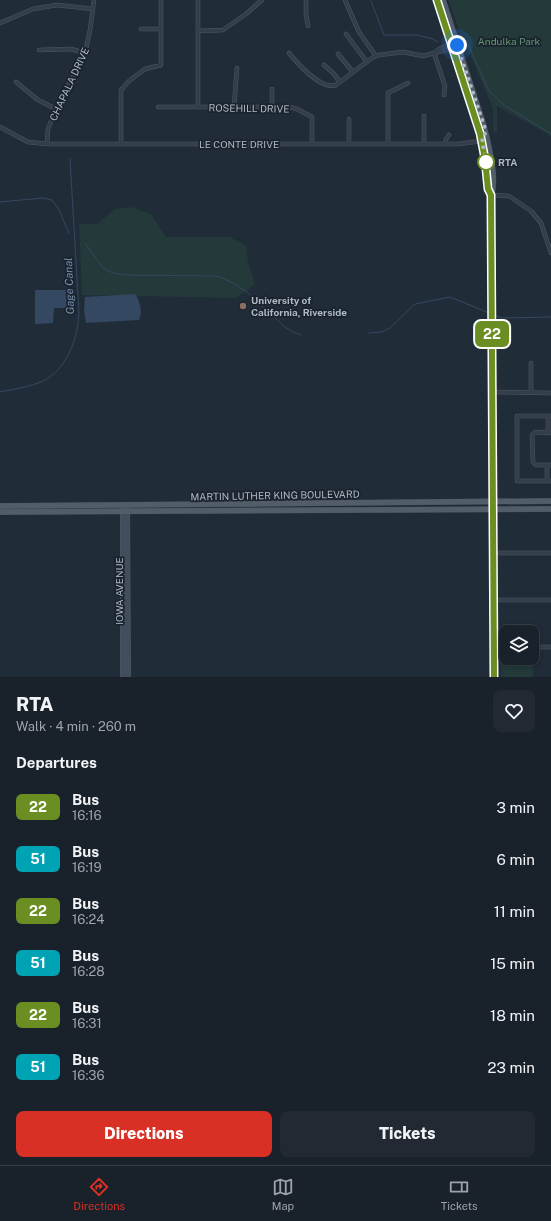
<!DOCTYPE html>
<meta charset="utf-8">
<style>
body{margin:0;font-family:"Public Sans",sans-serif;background:#222933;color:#f1f3f6;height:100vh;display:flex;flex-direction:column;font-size:15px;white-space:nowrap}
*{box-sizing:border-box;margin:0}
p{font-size:13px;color:#9fa3a9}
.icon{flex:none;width:22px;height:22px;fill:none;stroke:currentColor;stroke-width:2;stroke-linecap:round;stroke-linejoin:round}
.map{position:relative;height:677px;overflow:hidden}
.panel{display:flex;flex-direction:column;background:#19212b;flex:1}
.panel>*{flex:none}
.badge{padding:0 8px;border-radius:6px;font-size:14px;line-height:26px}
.controls{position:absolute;left:499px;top:625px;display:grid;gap:8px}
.controls a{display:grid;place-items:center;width:40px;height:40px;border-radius:8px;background:#19212b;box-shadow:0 2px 6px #0003,0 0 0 1px #373e47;font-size:20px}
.you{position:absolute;width:20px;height:20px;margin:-10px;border:3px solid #fff;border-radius:50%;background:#1a73e8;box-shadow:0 0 0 6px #1a73e833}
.map>.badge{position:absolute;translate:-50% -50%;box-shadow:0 0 0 2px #fff}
h2{padding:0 16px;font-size:15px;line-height:36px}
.round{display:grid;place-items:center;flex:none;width:42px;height:42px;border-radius:8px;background:#222933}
.headline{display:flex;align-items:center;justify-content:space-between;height:68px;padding:0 16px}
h1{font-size:19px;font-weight:800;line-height:30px}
.action{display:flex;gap:8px;margin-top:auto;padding:8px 16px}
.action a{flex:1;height:46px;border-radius:8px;background:#d93025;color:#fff;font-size:16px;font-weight:800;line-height:46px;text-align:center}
.action a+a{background:#222933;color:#f1f3f6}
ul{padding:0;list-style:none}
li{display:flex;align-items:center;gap:12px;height:52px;padding:0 16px}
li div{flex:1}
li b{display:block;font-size:15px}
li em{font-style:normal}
li .badge{min-width:44px;font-weight:700;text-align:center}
.tab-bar{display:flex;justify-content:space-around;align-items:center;height:56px;border-top:1px solid #373e47;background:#19212b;font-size:11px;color:#9fa3a9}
.tab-bar a{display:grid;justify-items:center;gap:2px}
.tab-bar .on{color:#d93025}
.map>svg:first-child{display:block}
.green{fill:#23393a}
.water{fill:#344861}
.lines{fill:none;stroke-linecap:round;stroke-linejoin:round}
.stream{stroke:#344861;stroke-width:1}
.street-casing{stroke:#4f5964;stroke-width:4.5}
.secondary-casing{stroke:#4f5964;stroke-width:6}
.primary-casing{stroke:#3e4753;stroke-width:6}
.street{stroke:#343e4a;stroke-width:3.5}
.secondary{stroke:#424d5d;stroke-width:5}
.primary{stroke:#525d6a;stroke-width:5.5}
.line-casing{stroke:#fff;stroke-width:9}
.line{stroke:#6b8e23;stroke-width:6}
.walk{stroke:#afb9c6;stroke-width:4;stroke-dasharray:0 7.2}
.stop-dot{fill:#fff;stroke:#6b8e23;stroke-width:2}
.education-dot{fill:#8d6e63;stroke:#1a232e;stroke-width:1.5}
.labels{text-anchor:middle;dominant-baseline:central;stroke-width:3.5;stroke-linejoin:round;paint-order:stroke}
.park-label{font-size:10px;fill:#669770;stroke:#1a232e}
.street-label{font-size:10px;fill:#afb9c6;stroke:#1a232e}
.stop-label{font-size:10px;font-weight:bold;fill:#afb9c6;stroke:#1a232e;text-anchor:start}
.poi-label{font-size:10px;font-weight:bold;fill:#afb9c6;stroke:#1a232e;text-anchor:start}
.water-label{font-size:11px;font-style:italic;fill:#7690af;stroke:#1a232e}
</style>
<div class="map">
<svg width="551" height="677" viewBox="0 0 551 677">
<rect width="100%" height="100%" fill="#212c39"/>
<path class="green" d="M 448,0 L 551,0 L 551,136 L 497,106 L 497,133 L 493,132 L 493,108 L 460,32 Z
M 132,207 L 151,214 L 166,237 L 230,237 L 246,246 L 248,261 L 255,284 L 236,298 L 82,295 L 79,224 L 97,224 L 115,209 Z
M 506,650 L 506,658 L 532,658 L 532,650 L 533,650 L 533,677 L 501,677 L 501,655 L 502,651 Z"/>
<path class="water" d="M 35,290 L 72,290 L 72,308 L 54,308 L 53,323 L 35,324 Z
M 135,294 C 140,301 143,312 139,320 L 86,323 L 84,311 L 85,297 Z"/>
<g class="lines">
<path class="stream" d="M 371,1 L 384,35 L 417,35 L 433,39 L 438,42
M 466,42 L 468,44 L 489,91 L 504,105 L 551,134
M 0,202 L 43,198 L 52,200 L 58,208 L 69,233
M 85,243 L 103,268 L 113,273 L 126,275 L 213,276 L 220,277 L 233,283 L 247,292 L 285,327 L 293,332 L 301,335
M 494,315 L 502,318 L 551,317
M 369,333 L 382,332 L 390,328 L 415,304 L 450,297 L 489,313
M 0,392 C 14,389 30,387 43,381 C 67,369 78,339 79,312 L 70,159"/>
<g class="street-casing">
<path id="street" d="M 198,0 L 198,107
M 306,0 L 306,14 L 308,26
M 345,0 L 359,32 L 376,56
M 0,23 L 33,9 L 57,5 L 93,9
M 141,29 L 161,29
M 198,31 L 223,30 L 246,14 L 262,0
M 346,34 L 367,62
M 39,50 L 71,49 L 85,53
M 289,53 C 298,64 321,90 336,85 L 372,58 L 379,55 L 403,52 L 423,56 L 450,49 L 452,46
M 434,53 L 445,86 L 444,95
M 434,53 C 438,49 446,45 452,46
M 338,54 L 353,72
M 324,65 L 333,73 L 340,82
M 16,82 L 38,100 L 56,109
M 158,107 L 290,107 L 297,109 L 312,117 L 312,144
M 272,107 L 272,89
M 234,108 L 237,68
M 349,119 L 349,144
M 0,127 L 28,142 L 47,144 L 458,144 L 482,141
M 47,144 L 48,129 L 56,109 L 85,53 L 90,30 L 94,0
M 121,144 L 121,90 L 129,81 L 145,69 L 161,65 L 161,0
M 388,144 L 388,93 L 408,83
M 424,144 L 424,116
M 445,144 L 446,139 L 449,135
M 491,195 L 509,196 L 531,211 L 541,223 L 551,253
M 493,392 L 551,393
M 531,392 L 531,363
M 548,416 L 548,432
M 551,416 L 517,416 L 517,481 L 551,481
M 551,433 L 535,432 L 532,435 L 533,462 L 536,465 L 551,465
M 547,465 L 547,481
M 493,553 L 551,553
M 494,600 L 551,600
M 493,647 L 506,647
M 532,647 L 551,647"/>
</g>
<g class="secondary-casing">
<path id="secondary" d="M 123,508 L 123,677
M 127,508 L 128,677"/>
</g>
<g class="primary-casing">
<path id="primary" d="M 437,0 L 480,133 L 485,159 L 488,189 L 491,195
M 443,0 L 482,120 C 487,136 498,180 491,195 L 494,677
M 0,506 L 551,501
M 0,512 L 551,509"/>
</g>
<use href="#street" class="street"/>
<use href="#secondary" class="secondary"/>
<use href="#primary" class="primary"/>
</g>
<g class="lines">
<g class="line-casing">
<path id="line" d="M 437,0 L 480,133 L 485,159 L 488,189 L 491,195 L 494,677"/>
</g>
<use href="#line" class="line"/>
<path class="walk" d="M 457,45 L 486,131 L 482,141 L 486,162"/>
</g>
<circle class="stop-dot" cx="486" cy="162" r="8"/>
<circle class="education-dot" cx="243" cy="306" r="4"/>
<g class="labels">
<g class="park-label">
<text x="509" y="41">Andulka Park</text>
</g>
<g class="street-label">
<text transform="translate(69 84) rotate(-65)">CHAPALA DRIVE</text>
<text transform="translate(249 108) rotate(1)">ROSEHILL DRIVE</text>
<text x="239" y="144">LE CONTE DRIVE</text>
<text transform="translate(275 495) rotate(-1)">MARTIN LUTHER KING BOULEVARD</text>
<text transform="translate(119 591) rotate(-90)">IOWA AVENUE</text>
</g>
<g class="stop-label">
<text x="498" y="162">RTA</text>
</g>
<g class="poi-label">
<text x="251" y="300">University of<tspan x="251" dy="12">California, Riverside</tspan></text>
</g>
<g class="water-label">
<text transform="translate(69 286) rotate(-92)">Gage Canal</text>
</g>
</g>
</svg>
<div class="controls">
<a><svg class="icon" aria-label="layers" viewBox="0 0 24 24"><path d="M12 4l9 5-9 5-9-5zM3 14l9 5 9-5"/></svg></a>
</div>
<div class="you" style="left:457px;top:45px"></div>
<b class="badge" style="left:492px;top:334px;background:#6b8e23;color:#fff">22</b>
</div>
<section class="panel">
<div class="headline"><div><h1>RTA</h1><p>Walk · 4 min · 260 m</p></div><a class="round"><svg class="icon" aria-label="heart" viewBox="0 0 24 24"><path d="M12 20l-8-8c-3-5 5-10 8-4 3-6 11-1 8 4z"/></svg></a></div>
<h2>Departures</h2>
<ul>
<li><span class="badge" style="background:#6b8e23;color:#fff">22</span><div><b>Bus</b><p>16:16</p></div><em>3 min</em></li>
<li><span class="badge" style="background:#00a3b4;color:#fff">51</span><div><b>Bus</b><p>16:19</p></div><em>6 min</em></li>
<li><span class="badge" style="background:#6b8e23;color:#fff">22</span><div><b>Bus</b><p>16:24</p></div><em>11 min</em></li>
<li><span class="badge" style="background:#00a3b4;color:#fff">51</span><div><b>Bus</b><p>16:28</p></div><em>15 min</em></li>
<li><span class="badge" style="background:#6b8e23;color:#fff">22</span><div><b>Bus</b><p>16:31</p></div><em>18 min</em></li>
<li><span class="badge" style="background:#00a3b4;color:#fff">51</span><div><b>Bus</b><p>16:36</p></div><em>23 min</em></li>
</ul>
<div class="action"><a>Directions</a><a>Tickets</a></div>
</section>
<nav class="tab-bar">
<a class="on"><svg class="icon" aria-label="directions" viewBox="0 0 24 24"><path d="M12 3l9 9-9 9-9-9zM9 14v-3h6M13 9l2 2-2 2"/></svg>Directions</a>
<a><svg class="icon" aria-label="map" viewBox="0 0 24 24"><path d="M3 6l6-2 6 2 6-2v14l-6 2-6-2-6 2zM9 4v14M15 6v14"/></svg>Map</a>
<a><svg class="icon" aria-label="tickets" viewBox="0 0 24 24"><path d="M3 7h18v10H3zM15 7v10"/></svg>Tickets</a>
</nav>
